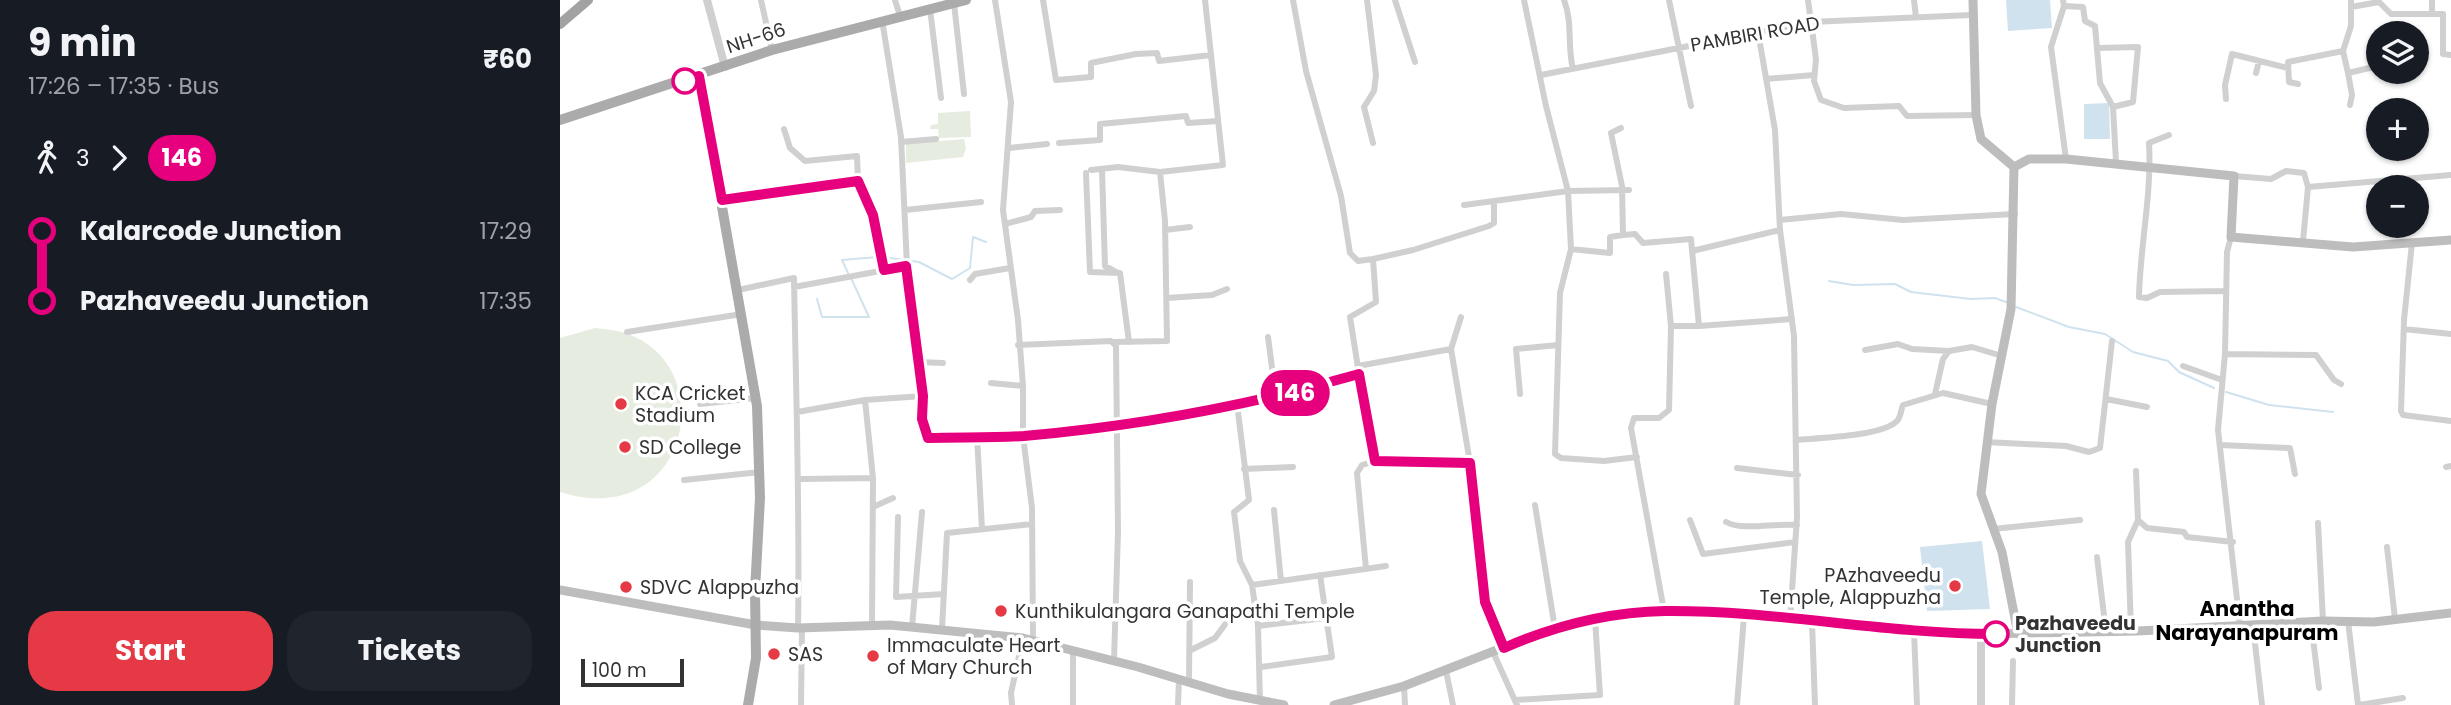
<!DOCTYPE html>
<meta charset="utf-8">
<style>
body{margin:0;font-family:Poppins,sans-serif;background:#20242c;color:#f1f3f6;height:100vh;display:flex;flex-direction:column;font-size:26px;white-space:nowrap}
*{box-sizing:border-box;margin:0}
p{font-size:23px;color:#9ea1a6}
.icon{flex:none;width:38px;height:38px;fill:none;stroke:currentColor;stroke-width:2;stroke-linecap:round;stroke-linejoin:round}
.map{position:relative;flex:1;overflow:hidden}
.drawer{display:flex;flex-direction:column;background:#171b24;width:560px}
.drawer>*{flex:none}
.badge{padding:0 14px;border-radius:23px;font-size:24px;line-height:46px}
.fabs{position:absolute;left:1806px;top:21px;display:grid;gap:14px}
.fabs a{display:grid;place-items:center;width:63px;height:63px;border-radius:50%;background:#171b24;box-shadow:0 2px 5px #0004;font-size:35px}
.scale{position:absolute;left:21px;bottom:18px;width:103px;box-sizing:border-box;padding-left:7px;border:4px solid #333;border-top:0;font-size:19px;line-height:24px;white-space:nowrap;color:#333;-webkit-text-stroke:5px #fff;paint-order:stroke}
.map>.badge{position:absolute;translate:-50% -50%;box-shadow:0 0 0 4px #fff}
.legs{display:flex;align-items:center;gap:10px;height:77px;padding:0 28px;font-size:23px}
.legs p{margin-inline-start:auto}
.head{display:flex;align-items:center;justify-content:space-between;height:119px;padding:0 28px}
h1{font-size:38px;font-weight:700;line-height:52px}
.primary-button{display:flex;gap:14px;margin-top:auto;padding:14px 28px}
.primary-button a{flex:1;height:80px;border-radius:28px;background:#e63946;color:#fff;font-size:28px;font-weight:700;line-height:80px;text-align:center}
.primary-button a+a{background:#20242c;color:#f1f3f6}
ul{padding:0 28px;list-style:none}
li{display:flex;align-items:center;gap:24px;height:70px;font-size:26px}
li i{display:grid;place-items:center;width:10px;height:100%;margin:0 9px;background:currentColor}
li i::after{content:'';width:18px;height:18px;margin:-9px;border:5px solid;border-radius:50%;background:#171b24}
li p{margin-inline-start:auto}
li:first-child i{background:linear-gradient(#0000 50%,currentColor 0)}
li:last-child i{background:linear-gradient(currentColor 50%,#0000 0)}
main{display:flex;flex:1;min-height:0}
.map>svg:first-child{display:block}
.green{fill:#e6ecdf}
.water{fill:#cfe2ee}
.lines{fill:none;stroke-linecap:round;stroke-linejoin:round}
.stream{stroke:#cfe2ee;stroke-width:2}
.minor{stroke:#d0d0d0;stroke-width:6}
.tertiary{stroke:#d0d0d0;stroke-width:8}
.secondary{stroke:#bdbdbd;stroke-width:9}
.primary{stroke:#ababab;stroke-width:10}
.trunk{stroke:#a2a2a2;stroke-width:10}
.line-1-casing{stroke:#fff;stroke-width:16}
.line-1{stroke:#e6007e;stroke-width:10}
.stop-1-dot{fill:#fff;stroke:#e6007e;stroke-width:3.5}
.poi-dot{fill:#e63946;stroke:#fff;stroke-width:2.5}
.labels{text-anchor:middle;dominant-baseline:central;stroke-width:7;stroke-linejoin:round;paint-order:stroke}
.street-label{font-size:19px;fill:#333;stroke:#fff}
.poi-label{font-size:19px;fill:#333;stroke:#fff;text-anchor:start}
.stop-label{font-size:19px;font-weight:bold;fill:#333;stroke:#fff;text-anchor:start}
.neighbourhood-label{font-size:21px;font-weight:bold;fill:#000;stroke:#fff}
</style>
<main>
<section class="drawer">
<div class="head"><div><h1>9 min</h1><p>17:26 – 17:35 · Bus</p></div><b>₹60</b></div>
<div class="legs"><svg class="icon" aria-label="walk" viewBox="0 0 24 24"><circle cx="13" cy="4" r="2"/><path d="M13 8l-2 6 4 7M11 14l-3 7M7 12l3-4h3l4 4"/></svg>3<svg class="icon" aria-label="forward" viewBox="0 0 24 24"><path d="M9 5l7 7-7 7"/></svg><b class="badge" style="background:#e6007e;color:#fff">146</b></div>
<ul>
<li><i style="color:#e6007e"></i><b>Kalarcode Junction</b><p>17:29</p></li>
<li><i style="color:#e6007e"></i><b>Pazhaveedu Junction</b><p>17:35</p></li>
</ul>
<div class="primary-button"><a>Start</a><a>Tickets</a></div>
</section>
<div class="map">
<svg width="1891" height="705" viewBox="0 0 1891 705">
<rect width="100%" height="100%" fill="#fff"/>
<path class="green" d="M 410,111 L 411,137 L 379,138 L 378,129 L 370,129 L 371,125 L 378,124 L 378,113 Z
M 404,139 L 406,148 L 403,157 L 346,163 L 346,144 Z
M 35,328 C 44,329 54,330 62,332 C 163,361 131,533 0,492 L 0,338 Z"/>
<path class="water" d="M 1446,0 L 1490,0 L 1492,28 L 1448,31 Z
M 1549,103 L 1550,139 L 1524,139 L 1524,104 Z
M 1422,541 L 1430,609 L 1367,611 L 1360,547 Z"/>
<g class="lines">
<path class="stream" d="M 323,257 L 359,262 L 392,279 L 410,268 L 413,237 L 426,242
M 288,273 L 282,260 L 318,257
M 1269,281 L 1293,285 L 1335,284 L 1351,292 L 1411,299 L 1435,298 L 1446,302
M 257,299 L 262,317 L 309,317 L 291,278
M 1456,307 L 1509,327 L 1545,334 L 1573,352 L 1608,361 L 1619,372 L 1654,388
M 1666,392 L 1709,405 L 1773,412"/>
<path class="minor" d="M 201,0 L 212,50
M 335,0 L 340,16
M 483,0 L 496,80 L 531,77 L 531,63 L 576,54 L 597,53 L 599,61 L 651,55
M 733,0 L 746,71 L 781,196 L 790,253 L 798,261 L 813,259 L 816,302 L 790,317 L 812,457 L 821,463 L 910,463 L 925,602 L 944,648
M 807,0 L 816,75 L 814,91 L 804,107 L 813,143
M 835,0 L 855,62
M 964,0 L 986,106 L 1008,191 L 1011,249 L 1000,293 L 995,454 L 1001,458 L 1044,461 L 1077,457
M 1004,0 C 1013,23 1007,46 1013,69
M 1109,0 L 1131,106
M 1248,0 L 1256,59 L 1254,81 L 1261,100 L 1284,108 L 1339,106 L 1347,116 L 1416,115
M 1354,0 L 1356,17
M 1503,0 L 1504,6 L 1523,7 L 1525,21 L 1535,26 L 1540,83 L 1553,107 L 1556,162
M 1791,0 L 1791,26 L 1783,51 L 1788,73 L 1818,66
M 1872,0 L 1872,14
M 394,3 L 404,94
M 1504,6 L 1491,47 L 1506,159
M 1791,7 L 1819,2 L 1831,14 L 1883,14 L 1883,54 L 1891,55
M 370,9 L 381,98
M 1198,32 L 1215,130 L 1220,230 L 1234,336 L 1237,517 L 1230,620
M 1538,48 L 1578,47 L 1573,102 L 1553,107
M 1696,73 L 1699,61
M 1788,73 L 1792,95 L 1790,105
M 981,75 L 1251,22 L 1411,15
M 1206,79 L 1254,75
M 1738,84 L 1729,82 L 1728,62 L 1783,51
M 1666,99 L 1665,85 L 1672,54 L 1728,68
M 1061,128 L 1051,133 L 1062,186 L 1063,235 L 1075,234 L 1083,243 L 1131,239 L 1139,326 L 1232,319
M 224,129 L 230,148 L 245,161 L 297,156 L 298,181 L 313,215 L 324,270
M 1609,135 L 1589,143 C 1592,194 1580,246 1579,297 L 1587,298 L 1600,292 L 1665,291
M 341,142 L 376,139
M 499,143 L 540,140 L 540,124 L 626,116 L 628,123 L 658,121
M 449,148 L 487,144
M 542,169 L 545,266 L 556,272
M 531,170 L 558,167 L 600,172
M 526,173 L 530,272 L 560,273 L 569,342
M 1674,176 L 1711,179 L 1726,171 L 1744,173 L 1748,187 L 1891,175
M 162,200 L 298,181
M 904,205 L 934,201
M 345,210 L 421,202
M 1220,220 L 1281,214 L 1343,220 L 1455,214
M 445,224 L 471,217 L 475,211 L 500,210
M 605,230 L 630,227
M 1671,237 L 1667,252 L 1665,354 L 1658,430 L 1680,626
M 1743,241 L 1748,187
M 1852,243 L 1844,320 L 1841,411 L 1843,415 L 1891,421
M 1011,249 L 1050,253 L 1050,237 L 1063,235
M 1132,251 L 1220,230
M 813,259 L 853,250 L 929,226 L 934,223 L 934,201 L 1008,191 L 1069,190
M 410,280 L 415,274 L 450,268
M 234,287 L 347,266
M 178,290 L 234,278 C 236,395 240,511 238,628
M 607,298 L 652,295 L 667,289
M 901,317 L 891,349 L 910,463
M 1111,326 L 1139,326
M 1844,329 L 1891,334
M 67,332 L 182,314
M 708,337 L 716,398
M 554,342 L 607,341 L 605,221 L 600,172 L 663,165 L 645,0
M 458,345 L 551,341 L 556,346 L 558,531 L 554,661
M 1305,350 L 1338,344 L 1352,349 L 1389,351
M 1665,354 L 1756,355 L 1774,380 L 1781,384
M 359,362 L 383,363
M 798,366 L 891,349
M 1623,366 L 1662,380
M 431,383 L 463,386
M 960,394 L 956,349 L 998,345
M 1375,394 L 1383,359 L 1389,351 L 1412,347 L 1442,356
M 363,396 L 362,420 L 367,438 L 463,436 L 463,386 L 458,320 L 443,210 L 451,102 L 435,0
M 1546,399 L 1587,407
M 140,404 L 196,398
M 677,404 L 720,397 L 799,374
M 237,412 L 305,400
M 417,436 L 422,529
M 1237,440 C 1259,438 1323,436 1337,421 C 1341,417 1341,409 1343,405 L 1383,393 L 1432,404
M 1426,442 L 1506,446 L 1529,452 L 1540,448 L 1552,341
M 1660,445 L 1730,448 L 1735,474
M 1886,467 L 1891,466
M 1177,468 L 1238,475
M 684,469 L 733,467
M 240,479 L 313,478
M 124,480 L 200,472
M 975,505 L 995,629
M 313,507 L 333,498
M 714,510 L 721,581
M 338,517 L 336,597 L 384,594
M 1130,520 L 1143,554 L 1235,542
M 1578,520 L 1587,528 L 1624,532 L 1627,537 L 1673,542
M 1166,522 C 1182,531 1215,523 1237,525
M 1758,523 L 1763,621
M 1433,529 L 1520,520
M 1827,547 L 1835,619
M 1537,557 L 1546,632
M 806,569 L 797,473 L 802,465 L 815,461
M 692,585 L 826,566
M 1104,611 L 1071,428 L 1074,418 L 1099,418 L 1109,410 L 1111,326 L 1106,274
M 1788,621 L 1798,705
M 1252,622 L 1255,705
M 1751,622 L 1759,688
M 312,625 L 313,478 L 305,400 L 363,396 L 347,266 L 341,137 L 322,20
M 698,626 L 766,618
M 1693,626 L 1702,705
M 352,627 L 362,512
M 382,629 L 387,533 L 472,524
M 1354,631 L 1357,705
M 1571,631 L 1568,542 L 1578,520 L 1576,471
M 473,641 L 472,508 L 463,436 L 552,425 L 677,404 L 689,500 L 674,512 L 680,561 L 692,585 L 698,626 L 700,701
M 631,650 L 655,638 L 669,619
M 513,651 L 513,705
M 933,652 L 957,705
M 701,667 L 772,657 L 760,575
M 886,671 L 893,705
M 629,681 L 630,582
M 844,686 L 845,705
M 955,700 L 1040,695 L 1035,619
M 241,705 L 242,628
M 452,705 L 451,693 L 463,638
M 618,705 L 619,678
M 1177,705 L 1184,616
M 1452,705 L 1453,661
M 1799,705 L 1843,698"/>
<path class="tertiary" d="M 147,0 L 165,67
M 1421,705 L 1421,634"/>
<path class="secondary" d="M 1413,0 L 1416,115 L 1421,139 L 1454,167
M 1454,167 L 1469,159 L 1506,159 L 1674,176 L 1671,237 L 1793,247 L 1891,240
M 1454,167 L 1451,309 L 1432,404 L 1421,494 L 1442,552 L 1458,634
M 0,590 L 196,625 L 238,628 L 330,625 L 463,638 L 578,667 L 668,694 L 724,705
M 774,705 L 844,686 L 970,637 L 1035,619 L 1104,611 L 1421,634 L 1578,631 L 1763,621 L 1814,622 L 1891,613"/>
<path class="primary" d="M 139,76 L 197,406 L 200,498 L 195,591 L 196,658 L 188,705
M 0,120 L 212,50 L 406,0"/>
<path class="trunk" d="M 0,24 L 28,0"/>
</g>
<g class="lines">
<g class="line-1-casing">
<path id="line-1" d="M 125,81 L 139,76 L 162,200 L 298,181 L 313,215 L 324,270 L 346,266 L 363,396 L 362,419 L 368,438 C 399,437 432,438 464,436 C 576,426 691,405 799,374 L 815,461 L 910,463 L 925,602 L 944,648 C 994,626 1050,612 1105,611 C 1215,610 1325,634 1436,634"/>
</g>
<use href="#line-1" class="line-1"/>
</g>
<g class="stop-1-dot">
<circle cx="125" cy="81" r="12"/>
<circle cx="1436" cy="634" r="12"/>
</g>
<g class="poi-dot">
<circle cx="61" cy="404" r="7"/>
<circle cx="65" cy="447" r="7"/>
<circle cx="1395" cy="586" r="7"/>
<circle cx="66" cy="587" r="7"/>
<circle cx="441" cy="611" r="7"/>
<circle cx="214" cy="654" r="7"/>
<circle cx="313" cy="656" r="7"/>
</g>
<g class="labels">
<g class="street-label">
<text transform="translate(1195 34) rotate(-10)">PAMBIRI ROAD</text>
<text transform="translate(196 38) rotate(-18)">NH-66</text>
</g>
<g class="poi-label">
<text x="75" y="393">KCA Cricket<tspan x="75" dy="22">Stadium</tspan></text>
<text x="79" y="447">SD College</text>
<text x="1381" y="575" text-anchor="end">PAzhaveedu<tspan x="1381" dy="22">Temple, Alappuzha</tspan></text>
<text x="80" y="587">SDVC Alappuzha</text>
<text x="455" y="611">Kunthikulangara Ganapathi Temple</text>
<text x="327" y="645">Immaculate Heart<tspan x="327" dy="22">of Mary Church</tspan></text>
<text x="228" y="654">SAS</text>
</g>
<g class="stop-label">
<text x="1455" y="623">Pazhaveedu<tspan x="1455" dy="22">Junction</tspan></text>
</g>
<g class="neighbourhood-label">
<text x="1687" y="608">Anantha<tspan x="1687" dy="24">Narayanapuram</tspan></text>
</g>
</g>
</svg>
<div class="fabs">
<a><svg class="icon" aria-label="layers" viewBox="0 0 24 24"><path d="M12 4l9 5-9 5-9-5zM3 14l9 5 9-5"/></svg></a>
<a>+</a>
<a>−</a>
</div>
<div class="scale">100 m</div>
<b class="badge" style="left:735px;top:393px;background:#e6007e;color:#fff">146</b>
</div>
</main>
